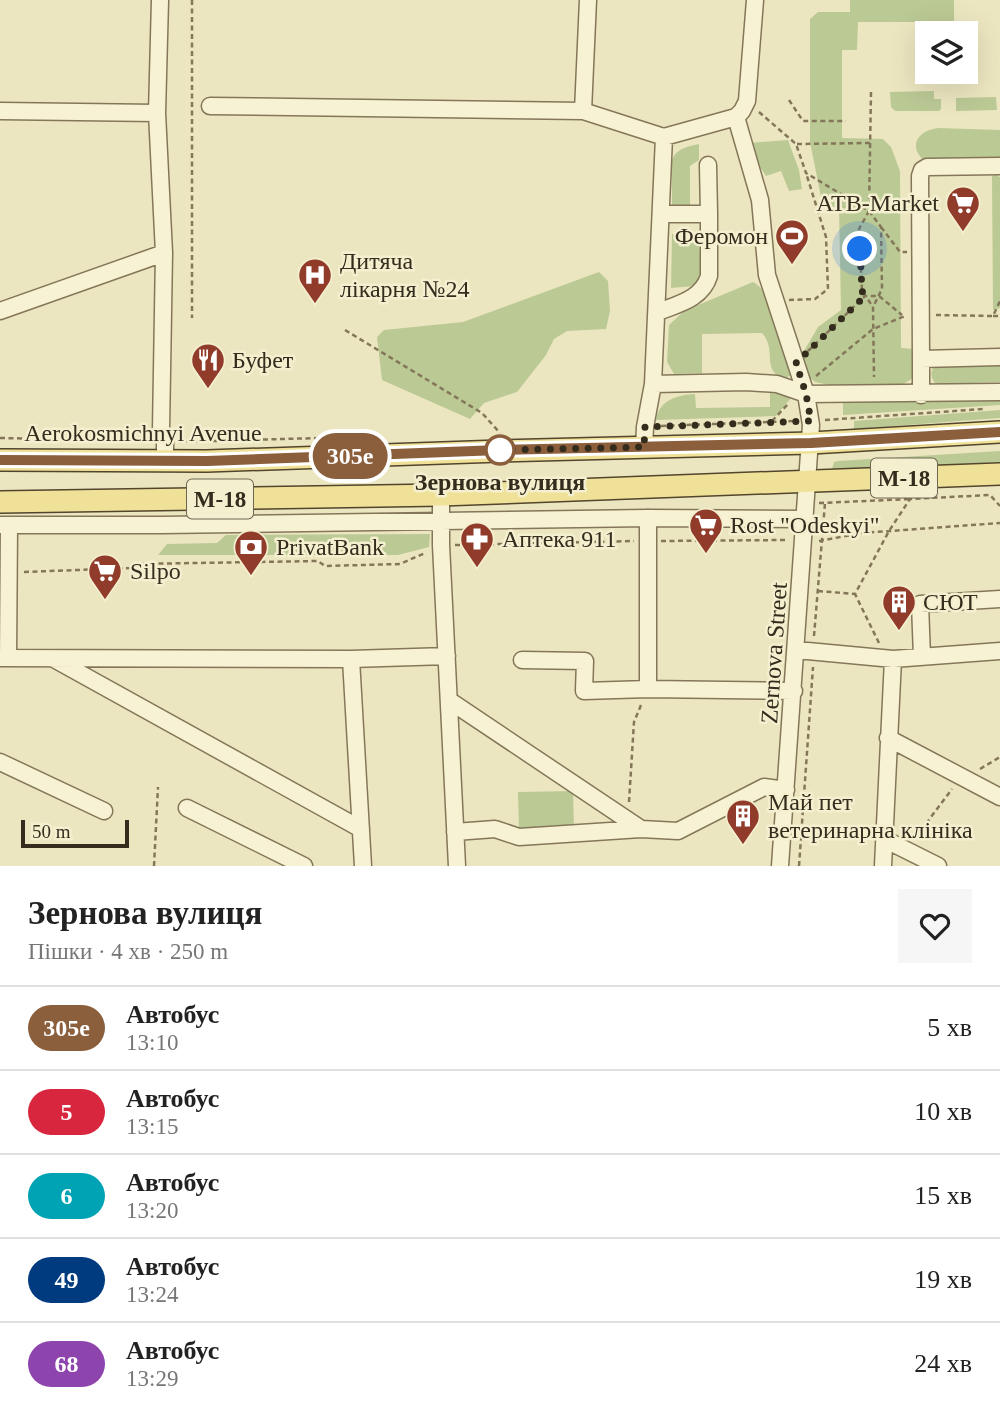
<!DOCTYPE html>
<html lang="uk">
<meta charset="utf-8">
<style>
body{margin:0;font-family:"Times New Roman",serif;background:#f6f6f6;color:#222;height:100vh;display:flex;flex-direction:column;font-size:26px;white-space:nowrap}
*{box-sizing:border-box;margin:0}
p{font-size:23px;color:#767676}
.icon{flex:none;width:38px;height:38px;fill:none;stroke:currentColor;stroke-width:2;stroke-linecap:round;stroke-linejoin:round}
.map{position:relative;height:866px;overflow:hidden}
.panel{display:flex;flex-direction:column;background:#fff;flex:1}
.panel>*{flex:none}
.badge{padding:0 14px;border-radius:23px;font-size:24px;line-height:46px}
.tools{position:absolute;left:915px;top:21px;display:grid;gap:14px}
.tools a{display:grid;place-items:center;width:63px;height:63px;border-radius:0px;background:#fff;box-shadow:0 7px 28px #0002;font-size:35px}
.scale{position:absolute;left:21px;bottom:18px;width:108px;box-sizing:border-box;padding-left:7px;border:4px solid #342c1d;border-top:0;font-size:19px;line-height:24px;white-space:nowrap;color:#342c1d;-webkit-text-stroke:5px #f4efcf;paint-order:stroke}
.you{position:absolute;width:35px;height:35px;margin:-18px;border:5px solid #fff;border-radius:50%;background:#1a73e8;box-shadow:0 0 0 10px #1a73e833}
.map>.badge{position:absolute;translate:-50% -50%;box-shadow:0 0 0 4px #fff}
.round{display:grid;place-items:center;flex:none;width:74px;height:74px;border-radius:0px;background:#f6f6f6}
.overview{display:flex;align-items:center;justify-content:space-between;height:119px;padding:0 28px}
h1{font-size:33px;font-weight:700;line-height:52px}
ul{padding:0;list-style:none}
li{display:flex;align-items:center;gap:21px;height:84px;padding:0 28px;border-top:2px solid #e0e0e0}
li div{flex:1}
li b{display:block;font-size:26px}
li em{font-style:normal}
li .badge{min-width:77px;font-weight:700;text-align:center}
.map>svg:first-child{display:block}
.green{fill:#bbc995}
.lines{fill:none;stroke-linecap:round;stroke-linejoin:round}
.minor-casing{stroke:#847759;stroke-width:19}
.major-casing{stroke:#52442d;stroke-width:24}
.path{stroke:#847759;stroke-width:2.5;stroke-dasharray:5 3.5;stroke-linecap:butt}
.minor{stroke:#f7f2d3;stroke-width:16}
.major{stroke:#efe298;stroke-width:21}
.line-casing{stroke:#fff;stroke-width:16}
.line{stroke:#8b5e3c;stroke-width:10}
.walk{stroke:#342c1d;stroke-width:7;stroke-dasharray:0 12.6}
.stop-dot{fill:#fff;stroke:#8b5e3c;stroke-width:3.5}
.labels{text-anchor:middle;dominant-baseline:central;stroke-width:5;stroke-linejoin:round;paint-order:stroke}
.shield{fill:#f4efcf;stroke:#6e6652;stroke-width:2}
.shield-label{font-size:23px;font-weight:bold;fill:#342c1d}
.poi-label{font-size:24px;fill:#342c1d;stroke:#f4efcf;text-anchor:start}
.street-label{font-size:24px;fill:#342c1d;stroke:#f4efcf}
.stop-label{font-size:24px;font-weight:bold;fill:#342c1d;stroke:#f4efcf}
</style>
<div class="map">
<svg width="1000" height="866" viewBox="0 0 1000 866">
<rect width="100%" height="100%" fill="#ece6c0"/>
<path class="green" d="M 850,0 L 954,0 L 954,22 L 858,22 L 857,50 L 842,50 L 842,138 L 883,139 L 891,147 L 900,171 L 901,348 L 914,349 L 913,378 L 902,385 L 829,385 L 815,382 L 809,377 L 801,356 L 818,327 L 841,310 L 839,207 L 823,207 L 810,142 L 810,19 L 818,12 L 850,12 Z
M 934,91 L 934,99 L 941,99 L 941,109 L 939,111 L 895,111 L 891,107 L 890,92 Z
M 996,97 L 997,110 L 956,111 L 956,98 Z
M 938,128 L 1000,130 L 1000,163 L 927,163 C 907,148 916,131 938,128 Z
M 788,140 L 799,170 L 802,189 L 789,191 L 781,171 L 766,176 L 748,149 L 749,143 Z
M 699,144 L 699,160 L 690,166 L 690,208 L 672,208 L 672,160 C 677,148 687,147 699,144 Z
M 996,175 L 1000,177 L 1000,308 L 993,310 L 992,176 Z
M 672,234 L 688,234 L 699,239 L 701,276 L 694,286 L 671,288 Z
M 599,272 L 608,281 L 610,311 L 606,329 L 567,331 L 554,339 L 546,355 L 517,392 L 484,403 L 470,419 L 382,380 L 377,337 L 384,330 L 463,322 Z
M 753,282 C 776,294 787,348 795,373 L 784,379 C 760,369 778,351 762,333 L 702,334 L 702,373 L 674,374 L 667,362 L 669,325 L 684,311 Z
M 936,365 L 1000,365 L 1000,382 L 939,384 L 935,383 C 930,377 930,370 936,365 Z
M 770,393 L 784,394 L 791,398 L 776,416 L 656,420 C 659,400 677,395 695,394 L 696,408 L 770,407 Z
M 1000,399 L 1000,405 L 843,415 L 843,402 Z
M 1000,410 L 1000,418 L 854,429 L 854,421 Z
M 1000,451 L 1000,462 L 838,471 L 832,469 L 834,462 L 838,461 Z
M 430,534 L 429,547 L 398,555 L 158,555 L 167,544 L 217,543 L 226,535 Z
M 573,791 L 574,830 L 519,831 L 518,792 Z"/>
<g class="lines">
<g class="minor-casing">
<path id="minor" d="M 160,0 L 157,113 L 164,253 L 161,430 L 165,442 L 165,461
M 210,106 L 583,111 L 664,137
M 0,111 L 157,113
M 583,111 L 588,0
M 736,117 L 760,200 L 767,275 L 806,394 L 811,425 L 780,866
M 708,165 L 709,214
M 1000,166 L 927,167 L 922,170 L 920,176 L 921,359 L 1000,357
M 0,311 L 164,253
M 658,312 C 678,304 702,299 709,276 L 709,214 L 662,214
M 921,359 L 921,395
M 653,384 L 746,382 L 777,384 L 806,394 L 1000,392
M 644,448 L 645,427 L 653,384 L 664,137 L 736,117 L 742,111 L 747,101 L 755,0
M 441,495 L 441,545 L 457,866
M 648,518 L 648,689 L 794,691
M 0,525 L 162,525 L 648,518 L 805,519
M 797,650 L 893,659 L 1000,651
M 922,657 L 920,604 L 1000,599
M 0,658 L 351,659 L 447,656
M 8,658 L 9,526
M 54,659 L 361,829
M 351,659 L 363,866
M 522,660 L 585,661 L 584,691 L 648,689
M 450,701 L 641,829 L 678,831 L 764,787 L 786,790
M 888,738 L 1000,797
M 0,762 L 104,811
M 187,808 L 304,866
M 455,832 L 495,829 L 519,837 L 641,829
M 884,839 L 938,866
M 883,866 L 893,659"/>
</g>
<g class="major-casing">
<path id="major" d="M 0,460 L 207,461 L 500,451 L 811,443 L 1000,432
M 0,502 L 441,495 L 1000,474"/>
</g>
<path class="path" d="M 192,0 L 192,318
M 871,92 L 869,211 L 881,227 L 882,289 L 873,307 L 874,377
M 789,100 L 803,121 L 846,121
M 759,112 L 796,144 L 806,173 L 869,211 L 859,229 L 862,291 L 873,307
M 797,144 L 870,143
M 881,227 L 900,252 L 907,252
M 789,300 L 815,299 L 828,289 L 826,237 L 806,173
M 936,315 L 993,316 L 1000,301
M 993,316 L 1000,316
M 345,330 L 482,413 L 500,433
M 808,351 L 865,296 L 879,296 L 902,315
M 816,376 L 873,329 L 905,316
M 825,420 L 983,409
M 772,421 L 789,403
M 661,426 L 794,421
M 0,438 L 151,441
M 178,442 L 354,437
M 819,503 L 910,499
M 661,541 L 787,540
M 819,541 L 862,533 L 1000,523
M 455,545 L 634,541
M 24,572 L 130,568 L 135,564 L 318,561 L 325,566 L 400,564 L 425,553
M 818,591 L 855,594
M 814,636 L 825,503
M 879,643 L 855,594 L 889,531 L 910,499 L 990,495 L 1000,506
M 980,769 L 1000,757
M 629,802 L 634,722 L 641,705
M 916,837 L 952,789
M 154,866 L 158,787
M 799,866 L 813,667"/>
<use href="#minor" class="minor"/>
<use href="#major" class="major"/>
</g>
<g class="lines">
<g class="line-casing">
<path id="line" d="M 0,460 L 207,461 L 500,450 L 811,443 L 1000,432"/>
</g>
<use href="#line" class="line"/>
<path class="walk" d="M 500,450 L 644,447 L 645,427 L 811,421 L 806,394 L 796,363 L 865,296 L 862,291 L 860,249"/>
</g>
<defs>
<g id="supermarket-pin" transform="scale(1.75)"><path d="M0 17L-7.5 6A9.5 9.5 0 1 1 7.5 6Z" fill="#913b2b" stroke="#f4efcf"/><path d="M-6-5.5h2.5l.6 2H6L4.5 2H-2.5L-4.4-4H-6ZM-1.5 3.2a1.3 1.3 0 1 0 .1 0ZM3 3.2a1.3 1.3 0 1 0 .1 0Z" fill="#fff"/></g>
<g id="stadium-pin" transform="scale(1.75)"><path d="M0 17L-7.5 6A9.5 9.5 0 1 1 7.5 6Z" fill="#913b2b" stroke="#f4efcf"/><path d="M0-5a6.5 5 0 1 0 0 10a6.5 5 0 1 0 0-10ZM-3.5-1.8h7v3.6h-7Z" fill="#fff"/></g>
<g id="hospital-pin" transform="scale(1.75)"><path d="M0 17L-7.5 6A9.5 9.5 0 1 1 7.5 6Z" fill="#913b2b" stroke="#f4efcf"/><path d="M-5-5h3v3.5h4V-5h3V5h-3V1.5h-4V5h-3Z" fill="#fff"/></g>
<g id="restaurant-pin" transform="scale(1.75)"><path d="M0 17L-7.5 6A9.5 9.5 0 1 1 7.5 6Z" fill="#913b2b" stroke="#f4efcf"/><path d="M-5-6h1v4h1v-4h1v4h1v-4h1v5L-1.5 .5V6h-2V.5L-5-1ZM5-6V6H3V1.5H1.5Q1.5-4 5-6Z" fill="#fff"/></g>
<g id="pharmacy-pin" transform="scale(1.75)"><path d="M0 17L-7.5 6A9.5 9.5 0 1 1 7.5 6Z" fill="#913b2b" stroke="#f4efcf"/><path d="M-2-6h4v4h4v4h-4v4h-4v-4h-4v-4h4Z" fill="#fff"/></g>
<g id="bank-pin" transform="scale(1.75)"><path d="M0 17L-7.5 6A9.5 9.5 0 1 1 7.5 6Z" fill="#913b2b" stroke="#f4efcf"/><path d="M-6-4H6V4H-6ZM0-2.3a2.3 2.3 0 1 0 0 4.6a2.3 2.3 0 1 0 0-4.6Z" fill="#fff"/></g>
<g id="building-pin" transform="scale(1.75)"><path d="M0 17L-7.5 6A9.5 9.5 0 1 1 7.5 6Z" fill="#913b2b" stroke="#f4efcf"/><path d="M-4-6H4V6H1V3H-1V6H-4ZM-2.5-4.3h1.7v1.8h-1.7ZM.8-4.3h1.7v1.8H.8ZM-2.5-1h1.7V.8h-1.7ZM.8-1h1.7V.8H.8Z" fill="#fff"/></g>
</defs>
<g fill-rule="evenodd">
<use href="#supermarket-pin" x="963" y="203"/>
<use href="#stadium-pin" x="792" y="236"/>
<use href="#hospital-pin" x="315" y="275"/>
<use href="#restaurant-pin" x="208" y="360"/>
<use href="#supermarket-pin" x="706" y="525"/>
<use href="#pharmacy-pin" x="477" y="539"/>
<use href="#bank-pin" x="251" y="547"/>
<use href="#supermarket-pin" x="105" y="571"/>
<use href="#building-pin" x="899" y="602"/>
<use href="#building-pin" x="743" y="816"/>
</g>
<circle class="stop-dot" cx="500" cy="450" r="14"/>
<g class="labels">
<g class="shield">
<rect x="871" y="458.5" width="66" height="39" rx="5"/>
<rect x="187" y="479.5" width="66" height="39" rx="5"/>
</g>
<g class="shield-label">
<text x="904" y="478">М-18</text>
<text x="220" y="499">М-18</text>
</g>
<g class="poi-label">
<text x="939" y="203" text-anchor="end">ATB-Market</text>
<text x="768" y="236" text-anchor="end">Феромон</text>
<text x="340" y="261">Дитяча<tspan x="340" dy="28">лікарня №24</tspan></text>
<text x="232" y="360">Буфет</text>
<text x="730" y="525">Rost "Odeskyi"</text>
<text x="502" y="539">Аптека 911</text>
<text x="276" y="547">PrivatBank</text>
<text x="130" y="571">Silpo</text>
<text x="923" y="602">СЮТ</text>
<text x="768" y="802">Май пет<tspan x="768" dy="28">ветеринарна клініка</tspan></text>
</g>
<g class="street-label">
<text x="143" y="433">Aerokosmichnyi Avenue</text>
<text transform="translate(774 653) rotate(-86)">Zernova Street</text>
</g>
<g class="stop-label">
<text x="500" y="482">Зернова вулиця</text>
</g>
</g>
</svg>
<div class="tools">
<a><svg class="icon" aria-label="layers" viewBox="0 0 24 24"><path d="M12 4l9 5-9 5-9-5zM3 14l9 5 9-5"/></svg></a>
</div>
<div class="scale">50 m</div>
<div class="you" style="left:860px;top:249px"></div>
<b class="badge" style="left:350px;top:456px;background:#8b5e3c;color:#fff">305e</b>
</div>
<section class="panel">
<div class="overview"><div><h1>Зернова вулиця</h1><p>Пішки · 4 хв · 250 m</p></div><a class="round"><svg class="icon" aria-label="heart" viewBox="0 0 24 24"><path d="M12 20l-8-8c-3-5 5-10 8-4 3-6 11-1 8 4z"/></svg></a></div>
<ul>
<li><span class="badge" style="background:#8b5e3c;color:#fff">305e</span><div><b>Автобус</b><p>13:10</p></div><em>5 хв</em></li>
<li><span class="badge" style="background:#d7263d;color:#fff">5</span><div><b>Автобус</b><p>13:15</p></div><em>10 хв</em></li>
<li><span class="badge" style="background:#00a3b4;color:#fff">6</span><div><b>Автобус</b><p>13:20</p></div><em>15 хв</em></li>
<li><span class="badge" style="background:#003b80;color:#fff">49</span><div><b>Автобус</b><p>13:24</p></div><em>19 хв</em></li>
<li><span class="badge" style="background:#8e44ad;color:#fff">68</span><div><b>Автобус</b><p>13:29</p></div><em>24 хв</em></li>
</ul>
</section>
